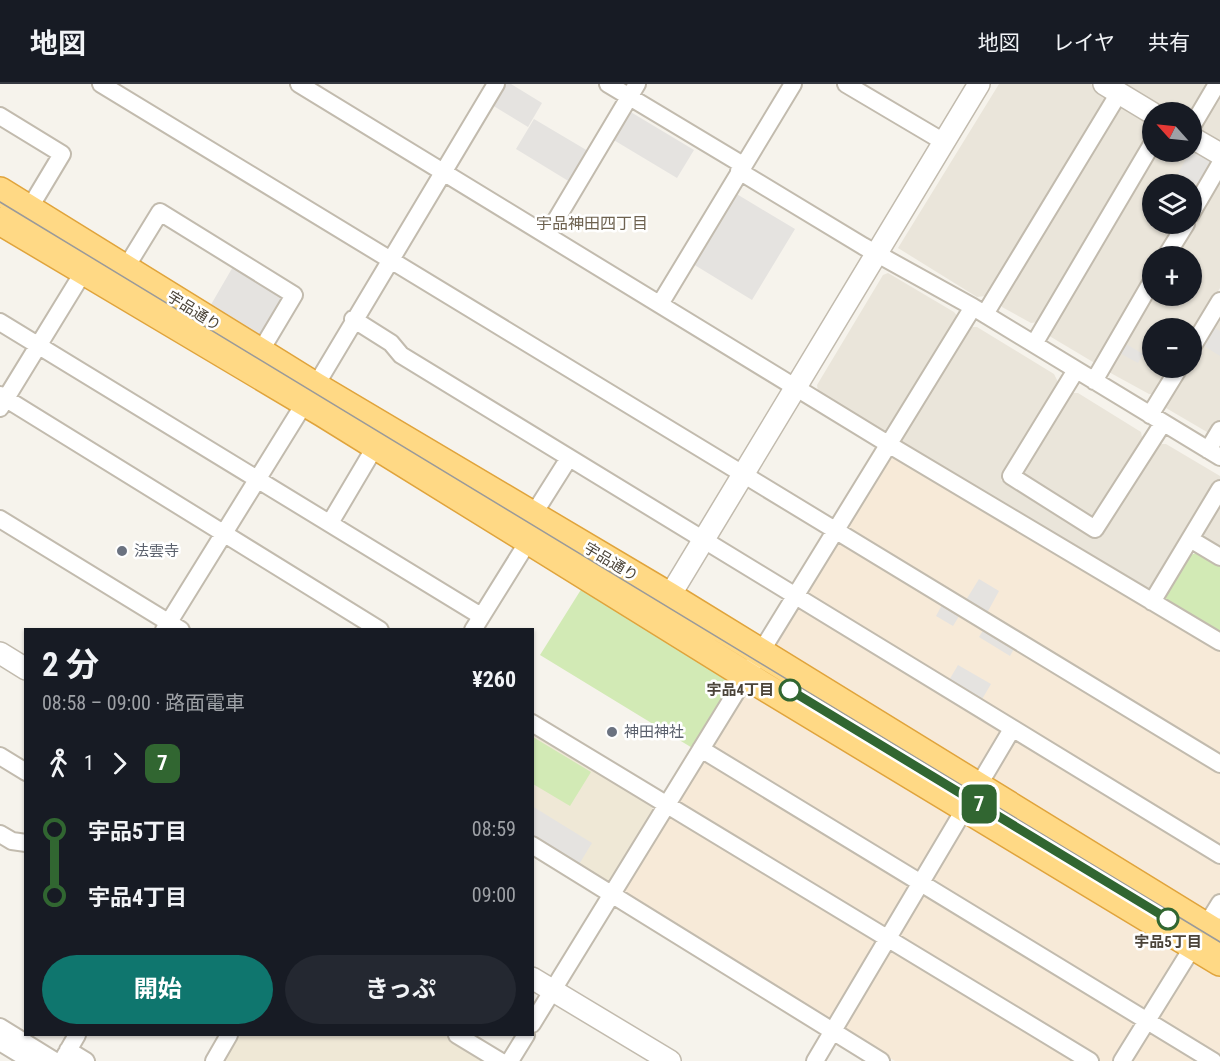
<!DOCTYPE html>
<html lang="ja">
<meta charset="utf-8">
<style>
body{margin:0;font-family:"Roboto Condensed","Noto Sans JP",sans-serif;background:#242831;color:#f1f3f6;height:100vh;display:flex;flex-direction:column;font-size:22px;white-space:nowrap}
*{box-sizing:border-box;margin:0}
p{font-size:20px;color:#9ea1a6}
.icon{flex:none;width:33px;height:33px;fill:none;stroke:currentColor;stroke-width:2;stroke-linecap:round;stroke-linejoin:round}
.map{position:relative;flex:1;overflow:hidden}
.panel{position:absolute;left:24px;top:544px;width:510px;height:408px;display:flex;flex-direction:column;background:#171b24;border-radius:0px;box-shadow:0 2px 4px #0004}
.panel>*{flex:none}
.badge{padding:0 12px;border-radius:9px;font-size:21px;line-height:39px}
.needle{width:39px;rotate:297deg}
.tools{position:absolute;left:1142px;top:18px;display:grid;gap:12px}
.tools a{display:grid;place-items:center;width:60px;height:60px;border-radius:50%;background:#171b24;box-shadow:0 2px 4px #0004;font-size:30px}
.map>.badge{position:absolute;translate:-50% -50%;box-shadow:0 0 0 3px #fff}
.legs{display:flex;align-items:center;gap:9px;height:66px;padding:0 18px;font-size:20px}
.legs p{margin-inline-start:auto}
.summary{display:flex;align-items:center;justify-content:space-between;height:102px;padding:0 18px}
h1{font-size:33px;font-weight:700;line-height:45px}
.primary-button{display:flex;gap:12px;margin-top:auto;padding:12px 18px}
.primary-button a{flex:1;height:69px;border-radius:36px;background:#0f766e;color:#fff;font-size:24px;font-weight:700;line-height:69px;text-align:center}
.primary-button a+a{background:#242831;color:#f1f3f6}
ul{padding:0 18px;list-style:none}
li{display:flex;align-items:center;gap:21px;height:66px;font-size:22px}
li i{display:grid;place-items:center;width:9px;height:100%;margin:0 8px;background:currentColor}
li i::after{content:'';width:15px;height:15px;margin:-8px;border:4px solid;border-radius:50%;background:#171b24}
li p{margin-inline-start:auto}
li:first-child i{background:linear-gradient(#0000 50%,currentColor 0)}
li:last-child i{background:linear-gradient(currentColor 50%,#0000 0)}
header{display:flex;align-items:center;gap:36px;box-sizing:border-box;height:84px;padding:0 30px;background:#171b24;border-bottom:2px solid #363941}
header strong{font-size:28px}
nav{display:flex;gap:33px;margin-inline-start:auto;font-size:21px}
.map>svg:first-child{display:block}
.residential{fill:#eae5da}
.commercial{fill:#f7ead8}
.education{fill:#efe8d6}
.green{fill:#d2eab5}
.parking{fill:#e5e3e0}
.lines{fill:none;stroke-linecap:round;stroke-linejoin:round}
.minor-casing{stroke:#c2bbae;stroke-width:20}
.tertiary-casing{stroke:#c2bbae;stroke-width:24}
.trunk-casing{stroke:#e0a43c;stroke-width:30}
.minor{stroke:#fff;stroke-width:16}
.tertiary{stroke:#fff;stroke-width:21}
.trunk{stroke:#ffd985;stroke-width:27}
.tram{stroke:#9a9a9a;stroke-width:1.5}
.line-1-casing{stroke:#fff;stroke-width:14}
.line-1{stroke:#316631;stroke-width:9}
.worship-dot{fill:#6b7280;stroke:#fff;stroke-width:2}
.stop-1-dot{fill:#fff;stroke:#316631;stroke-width:3}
.labels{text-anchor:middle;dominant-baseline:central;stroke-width:5;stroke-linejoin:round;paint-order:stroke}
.street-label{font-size:15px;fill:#4b4439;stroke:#fff}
.worship-label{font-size:15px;fill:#5b616d;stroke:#fff;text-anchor:start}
.stop-label{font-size:15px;font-weight:bold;fill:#4b4439;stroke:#fff;text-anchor:end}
.neighbourhood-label{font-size:16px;fill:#6e6250;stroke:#fff}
</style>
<header>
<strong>地図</strong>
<nav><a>地図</a><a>レイヤ</a><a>共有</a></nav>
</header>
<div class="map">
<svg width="1220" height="977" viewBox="0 0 1220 977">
<rect width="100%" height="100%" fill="#f6f3ec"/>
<path class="residential" d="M 999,0 L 1091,0 L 1104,8 L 1106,14 L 986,212 L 977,213 L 898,164 Z
M 1122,0 L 1209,0 L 1191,28 L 1165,28 L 1122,3 Z
M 1220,6 L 1220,63 L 1200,50 L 1197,44 Z
M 1125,22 L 1152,38 L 1152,53 L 1040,238 L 1031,239 L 1002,223 L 1000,216 L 1118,24 Z
M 1191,62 L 1213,75 L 1191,124 L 1191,100 L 1152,100 L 1152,140 L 1182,140 L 1162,172 L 1152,172 L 1152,189 L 1099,278 L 1093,278 L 1046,250 L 1154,68 L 1191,68 Z
M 1220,90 L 1220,204 L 1191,251 L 1191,244 L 1152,244 L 1152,284 L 1171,284 L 1155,310 L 1149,310 L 1107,287 L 1152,212 L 1191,212 L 1191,172 L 1171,172 Z
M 888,189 L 954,228 L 959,234 L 892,347 L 884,348 L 818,308 L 817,301 L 883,191 Z
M 1220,228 L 1220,338 L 1214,348 L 1207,348 L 1166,324 L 1165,318 L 1186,284 L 1191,284 L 1191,275 Z
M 970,243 L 977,243 L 1054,290 L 1059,300 L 1001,396 L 1096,455 L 1158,360 L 1166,360 L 1220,392 L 1220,397 L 1148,510 L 901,363 L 900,356 Z
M 1069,309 L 1078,309 L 1141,348 L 1143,359 L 1100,431 L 1087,433 L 1021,394 L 1021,385 Z
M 1220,418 L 1220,467 L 1204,457 L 1200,450 Z"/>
<path class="commercial" d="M 891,365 L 1220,557 L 1220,977 L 895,977 L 621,808 Z"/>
<path class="education" d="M 532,647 L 651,718 L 653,726 L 612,795 L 604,798 L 533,754 Z
M 234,951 L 446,951 L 489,977 L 218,977 Z"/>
<path class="green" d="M 1201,467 L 1220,479 L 1220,552 L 1166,519 L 1165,510 L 1188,472 Z
M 582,504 L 729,593 L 732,600 L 694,665 L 540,571 Z
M 533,653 L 591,688 L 570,722 L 533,700 Z"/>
<path class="parking" d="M 505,0 L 511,0 L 542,19 L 528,43 L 492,21 Z
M 629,27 L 694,66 L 677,94 L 612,55 Z
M 534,35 L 588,67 L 570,98 L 516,65 Z
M 1193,63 L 1213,75 L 1203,104 L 1178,89 Z
M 735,109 L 795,145 L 752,216 L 693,180 Z
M 234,181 L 287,213 L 261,256 L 209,224 Z
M 1211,242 L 1220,247 L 1220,272 L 1201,260 Z
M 1121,257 L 1143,270 L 1138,279 L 1116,267 Z
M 979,495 L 999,507 L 987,529 L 966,516 Z
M 943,519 L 961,529 L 953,542 L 936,532 Z
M 984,545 L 1015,563 L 1010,572 L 979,553 Z
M 958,581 L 991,600 L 981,617 L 948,598 Z
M 532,722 L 592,759 L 578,782 L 533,754 Z"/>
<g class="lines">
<g class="minor-casing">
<path id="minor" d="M 101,0 L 1220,680
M 299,0 L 888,360 L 1220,558
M 608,0 L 743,81
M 846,0 L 944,58
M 0,32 L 62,70 L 29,125
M 1191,44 L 1217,0
M 739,87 L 863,162 L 973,223 L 1220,373
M 1191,130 L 1220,80
M 547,151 L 637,0
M 1166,172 L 1186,140
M 125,185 L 160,128 L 294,211 L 260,268
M 660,220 L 793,0
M 985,230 L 1119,9
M 353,235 L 391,259 L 401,271 L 1220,771
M 0,238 L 481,532
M 1034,260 L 1152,60
M 1191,265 L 1220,217
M 1076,286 L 1011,392 L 1095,445 L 1163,339
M 1094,297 L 1152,197
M 0,311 L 380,546
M 0,324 L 84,187
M 1150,331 L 1179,284
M 1208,366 L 1220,346
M 533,431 L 569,374
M 0,435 L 181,546
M 330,439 L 375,363
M 1190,455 L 1220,473
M 1152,518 L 1220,405
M 164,546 L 322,291 L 496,0
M 473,546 L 529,456
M 532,639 L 1090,977
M 701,665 L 1213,977
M 0,672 L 26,688
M 0,750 L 12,757 L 26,759
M 532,761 L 881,977
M 532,940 L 973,223
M 0,943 L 55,977
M 457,951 L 500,977
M 0,958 L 31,977
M 68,966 L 86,977
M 62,977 L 77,951
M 214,977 L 229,951
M 510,977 L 526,951
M 815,977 L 1012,645
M 1122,977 L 1220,819"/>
</g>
<g class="tertiary-casing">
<path id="tertiary" d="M 1104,0 L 1152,29
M 1191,53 L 1220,70
M 663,523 L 979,0
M 0,569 L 26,585
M 532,894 L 670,977"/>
</g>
<g class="trunk-casing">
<path id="trunk" d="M 0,107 L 315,302 L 669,512 L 1220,851
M 0,137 L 323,329 L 760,600 L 1220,878"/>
</g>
<use href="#minor" class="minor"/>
<use href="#tertiary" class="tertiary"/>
<use href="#trunk" class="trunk"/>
<path class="tram" d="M 0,118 L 1220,858"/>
</g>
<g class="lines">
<g class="line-1-casing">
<path id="line-1" d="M 790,606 L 1168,835"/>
</g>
<use href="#line-1" class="line-1"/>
</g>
<g class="worship-dot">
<circle cx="122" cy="467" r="6"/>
<circle cx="612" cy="648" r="6"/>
</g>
<g class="stop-1-dot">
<circle cx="790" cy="606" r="10"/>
<circle cx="1168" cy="835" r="10"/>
</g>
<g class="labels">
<g class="street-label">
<text transform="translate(194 227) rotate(32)">宇品通り</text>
<text transform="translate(611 478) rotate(31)">宇品通り</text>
</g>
<g class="worship-label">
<text x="134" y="467">法雲寺</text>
<text x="624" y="648">神田神社</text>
</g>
<g class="stop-label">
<text x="774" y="606">宇品4丁目</text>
<text x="1168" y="858" text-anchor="middle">宇品5丁目</text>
</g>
<g class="neighbourhood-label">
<text x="592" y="139">宇品神田四丁目</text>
</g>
</g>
</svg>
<div class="tools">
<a><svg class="needle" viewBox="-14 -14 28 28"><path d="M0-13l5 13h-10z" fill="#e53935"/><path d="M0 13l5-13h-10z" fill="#9ea1a6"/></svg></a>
<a><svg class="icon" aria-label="layers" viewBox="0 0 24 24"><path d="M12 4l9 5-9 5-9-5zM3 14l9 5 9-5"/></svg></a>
<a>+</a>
<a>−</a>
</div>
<b class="badge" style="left:979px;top:720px;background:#316631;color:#fff">7</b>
<section class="panel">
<div class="summary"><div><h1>2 分</h1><p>08:58 – 09:00 · 路面電車</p></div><b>¥260</b></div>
<div class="legs"><svg class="icon" aria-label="walk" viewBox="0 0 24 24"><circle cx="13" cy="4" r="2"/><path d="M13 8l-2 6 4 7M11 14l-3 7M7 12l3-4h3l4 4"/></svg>1<svg class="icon" aria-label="forward" viewBox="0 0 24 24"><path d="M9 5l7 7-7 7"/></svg><b class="badge" style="background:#316631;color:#fff">7</b></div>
<ul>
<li><i style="color:#316631"></i><b>宇品5丁目</b><p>08:59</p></li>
<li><i style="color:#316631"></i><b>宇品4丁目</b><p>09:00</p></li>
</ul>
<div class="primary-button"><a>開始</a><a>きっぷ</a></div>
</section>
</div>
